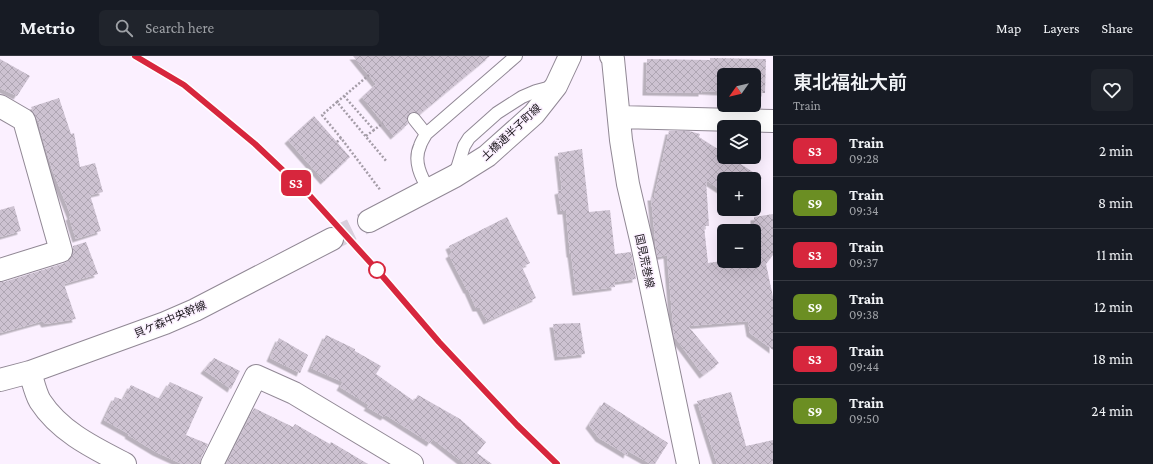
<!DOCTYPE html>
<meta charset="utf-8">
<style>
body{margin:0;font-family:"Crimson Pro","Noto Sans JP",serif;background:#20242c;color:#f1f3f6;height:100vh;display:flex;flex-direction:column;font-size:15px;white-space:nowrap}
*{box-sizing:border-box;margin:0}
p{font-size:13px;color:#9ea1a6}
.icon{flex:none;width:22px;height:22px;fill:none;stroke:currentColor;stroke-width:2;stroke-linecap:round;stroke-linejoin:round}
.map{position:relative;flex:1;overflow:hidden}
.panel{display:flex;flex-direction:column;background:#171b24;width:380px}
.panel>*{flex:none}
.badge{padding:0 8px;border-radius:6px;font-size:14px;line-height:26px}
.needle{width:26px;rotate:236deg}
.controls{position:absolute;left:717px;top:12px;display:grid;gap:8px}
.controls a{display:grid;place-items:center;width:44px;height:44px;border-radius:6px;background:#171b24;box-shadow:0 4px 16px #0002;font-size:20px}
.map>.badge{position:absolute;translate:-50% -50%;box-shadow:0 0 0 2px #fff}
.round{display:grid;place-items:center;flex:none;width:42px;height:42px;border-radius:6px;background:#20242c}
.overview{display:flex;align-items:center;justify-content:space-between;height:68px;padding:0 20px}
h1{font-size:19px;font-weight:600;line-height:30px}
ul{padding:0;list-style:none}
li{display:flex;align-items:center;gap:12px;height:52px;padding:0 20px;border-top:1px solid #363941}
li div{flex:1}
li b{display:block;font-size:15px}
li em{font-style:normal}
li .badge{min-width:44px;font-weight:700;text-align:center}
header{display:flex;align-items:center;gap:24px;box-sizing:border-box;height:56px;padding:0 20px;background:#171b24;border-bottom:1px solid #363941}
header strong{font-size:19px}
nav{display:flex;gap:22px;margin-inline-start:auto;font-size:14px}
.search{width:280px;height:36px;background:#20242c;display:flex;align-items:center;gap:10px;box-sizing:border-box;padding:0 14px;border-radius:6px;color:#9ea1a6;font-size:15px}
main{display:flex;flex:1;min-height:0}
.map>svg:first-child{display:block}
.building{fill:url(#building-cross-hatch);filter:url(#shadow)}
.lines{fill:none;stroke-linecap:round;stroke-linejoin:round}
.secondary-tunnel{stroke:#d9cfdd;stroke-width:22;stroke-dasharray:22 11;stroke-linecap:butt}
.lane-casing{stroke:#918895;stroke-width:14}
.street-casing{stroke:#918895;stroke-width:24}
.secondary-casing{stroke:#918895;stroke-width:24}
.path{stroke:#a59da8;stroke-width:2.5;stroke-dasharray:2 2;stroke-linecap:butt}
.lane{stroke:#fff;stroke-width:12}
.street{stroke:#fff;stroke-width:22}
.secondary{stroke:#fff;stroke-width:22}
.rail-casing{stroke:#7a737d;stroke-width:4.5}
.rail{stroke:#fbf0ff;stroke-width:3;stroke-dasharray:9;stroke-linecap:butt}
.line-casing{stroke:#fff;stroke-width:9}
.line{stroke:#d7263d;stroke-width:6}
.stop-dot{fill:#fff;stroke:#d7263d;stroke-width:2}
.labels{text-anchor:middle;dominant-baseline:central;stroke-width:3;stroke-linejoin:round;paint-order:stroke}
.street-label{font-size:11px;fill:#19151a;stroke:#fbf0ff}
</style>
<header>
<strong>Metrio</strong>
<div class="search"><svg class="icon" aria-label="search" viewBox="0 0 24 24"><circle cx="10" cy="10" r="6"/><path d="M15 15l6 6"/></svg>Search here</div>
<nav><a>Map</a><a>Layers</a><a>Share</a></nav>
</header>
<main>
<div class="map">
<svg width="773" height="408" viewBox="0 0 773 408">
<defs>
<pattern id="building-cross-hatch" width="8" height="8" patternUnits="userSpaceOnUse"><rect width="8" height="8" fill="#cdc2d1"/><path d="M0 0l8 8M0 8l8-8" fill="none" stroke="#afa6b3"/></pattern>
<filter id="shadow"><feDropShadow dx="-3.5" dy="3.5" stdDeviation="0" flood-color="#0004"/></filter>
</defs>
<rect width="100%" height="100%" fill="#fbf0ff"/>
<path class="building" d="M 353,0 L 490,0 L 420,58 L 417,56 L 413,56 L 409,57 L 407,64 L 408,68 L 394,80 L 362,41 L 376,28 Z
M 710,2 L 766,3 L 765,37 L 754,37 L 754,19 L 724,19 L 724,36 L 702,35 L 702,37 L 646,36 L 647,3 L 710,4 Z
M 0,3 L 30,20 L 17,40 L 0,32 Z
M 59,42 L 71,78 L 74,77 L 80,111 L 95,107 L 103,136 L 90,139 L 101,175 L 76,183 L 69,161 L 71,160 L 52,113 L 39,70 L 40,69 L 31,51 Z
M 314,60 L 350,101 L 324,125 L 288,84 Z
M 669,75 L 689,75 L 700,78 L 699,81 L 724,97 L 724,101 L 730,101 L 762,122 L 754,133 L 754,123 L 724,123 L 724,136 L 706,124 L 709,170 L 704,170 L 708,207 L 722,205 L 754,205 L 754,161 L 773,158 L 773,199 L 766,208 L 773,241 L 773,294 L 750,277 L 748,265 L 688,270 L 719,307 L 703,319 L 674,280 L 667,199 L 657,201 L 656,192 L 651,141 L 654,141 Z
M 582,93 L 589,156 L 610,154 L 615,198 L 631,196 L 636,223 L 614,226 L 615,231 L 576,236 L 571,198 L 570,198 L 566,155 L 561,155 L 558,135 L 562,134 L 558,97 Z
M 14,150 L 21,175 L 0,181 L 0,154 Z
M 507,161 L 530,207 L 522,211 L 536,242 L 487,265 L 480,252 L 476,252 L 468,234 L 467,234 L 449,199 L 452,197 L 449,190 Z
M 86,186 L 98,218 L 64,228 L 76,263 L 45,268 L 43,265 L 0,277 L 0,226 L 4,226 L 65,207 L 70,203 L 73,198 L 73,190 Z
M 580,267 L 585,298 L 558,301 L 553,268 Z
M 326,279 L 355,293 L 355,295 L 381,310 L 376,318 L 414,345 L 418,339 L 460,363 L 486,386 L 477,397 L 492,408 L 465,408 L 433,383 L 430,387 L 386,359 L 384,361 L 367,351 L 369,349 L 340,331 L 343,326 L 311,312 Z
M 279,282 L 308,299 L 300,317 L 270,302 Z
M 214,302 L 240,315 L 231,333 L 204,314 Z
M 170,326 L 203,341 L 186,379 L 208,388 L 201,402 L 200,408 L 182,408 L 156,396 L 128,379 L 129,378 L 104,364 L 115,341 L 123,344 L 131,329 L 160,343 Z
M 731,336 L 746,390 L 773,384 L 773,408 L 717,408 L 697,345 Z
M 604,346 L 668,387 L 655,408 L 651,408 L 628,395 L 627,399 L 599,382 L 589,369 Z
M 254,352 L 293,371 L 295,368 L 330,388 L 331,386 L 368,408 L 226,408 Z"/>
<g class="lines">
<path class="secondary-tunnel" d="M 332,183 L 369,165"/>
<g class="lane-casing">
<path id="lane" d="M 414,63 L 426,78
M 455,119 L 464,90 L 469,82 L 497,57 L 522,41 L 536,35 L 555,30
M 429,134 C 421,121 413,105 420,90 C 421,86 424,82 426,78 L 516,0"/>
</g>
<g class="street-casing">
<path id="street" d="M 611,0 L 613,3 L 621,84 L 628,128 L 642,188 L 688,408
M 0,50 L 24,64 L 61,195 L 0,214
M 619,61 L 773,65
M 212,408 L 256,320 L 294,337 L 412,408"/>
</g>
<g class="secondary-casing">
<path id="secondary" d="M 369,165 L 455,120 L 487,100 L 534,58 L 556,30 L 570,0
M 30,316 C 33,325 35,336 40,345 C 60,376 94,392 125,408
M 0,324 L 30,316 L 165,267 L 195,254 L 332,183"/>
</g>
<path class="path" d="M 344,40 L 374,74 L 383,67
M 337,46 L 369,19
M 366,80 L 374,74
M 341,82 L 322,59 L 337,46 L 387,106
M 337,86 L 341,82 L 381,135"/>
<use href="#lane" class="lane"/>
<use href="#street" class="street"/>
<use href="#secondary" class="secondary"/>
<g class="rail-casing">
<path id="rail" d="M 135,0 L 184,29 L 255,88 L 310,140 L 378,215 L 439,286 L 517,369 L 557,408"/>
</g>
<use href="#rail" class="rail"/>
</g>
<g class="lines">
<g class="line-casing">
<path id="line" d="M 135,0 L 184,29 L 255,88 L 310,140 L 378,215 L 439,286 L 517,369 L 557,408"/>
</g>
<use href="#line" class="line"/>
</g>
<circle class="stop-dot" cx="377" cy="214" r="8"/>
<g class="labels">
<g class="street-label">
<text transform="translate(511 76) rotate(-43)">土橋通半子町線</text>
<text transform="translate(645 205) rotate(78)">国見荒巻線</text>
<text transform="translate(170 263) rotate(-23)">貝ケ森中央幹線</text>
</g>
</g>
</svg>
<div class="controls">
<a><svg class="needle" viewBox="-14 -14 28 28"><path d="M0-13l5 13h-10z" fill="#e53935"/><path d="M0 13l5-13h-10z" fill="#9ea1a6"/></svg></a>
<a><svg class="icon" aria-label="layers" viewBox="0 0 24 24"><path d="M12 4l9 5-9 5-9-5zM3 14l9 5 9-5"/></svg></a>
<a>+</a>
<a>−</a>
</div>
<b class="badge" style="left:296px;top:127px;background:#d7263d;color:#fff">S3</b>
</div>
<section class="panel">
<div class="overview"><div><h1>東北福祉大前</h1><p>Train</p></div><a class="round"><svg class="icon" aria-label="heart" viewBox="0 0 24 24"><path d="M12 20l-8-8c-3-5 5-10 8-4 3-6 11-1 8 4z"/></svg></a></div>
<ul>
<li><span class="badge" style="background:#d7263d;color:#fff">S3</span><div><b>Train</b><p>09:28</p></div><em>2 min</em></li>
<li><span class="badge" style="background:#6b8e23;color:#fff">S9</span><div><b>Train</b><p>09:34</p></div><em>8 min</em></li>
<li><span class="badge" style="background:#d7263d;color:#fff">S3</span><div><b>Train</b><p>09:37</p></div><em>11 min</em></li>
<li><span class="badge" style="background:#6b8e23;color:#fff">S9</span><div><b>Train</b><p>09:38</p></div><em>12 min</em></li>
<li><span class="badge" style="background:#d7263d;color:#fff">S3</span><div><b>Train</b><p>09:44</p></div><em>18 min</em></li>
<li><span class="badge" style="background:#6b8e23;color:#fff">S9</span><div><b>Train</b><p>09:50</p></div><em>24 min</em></li>
</ul>
</section>
</main>
